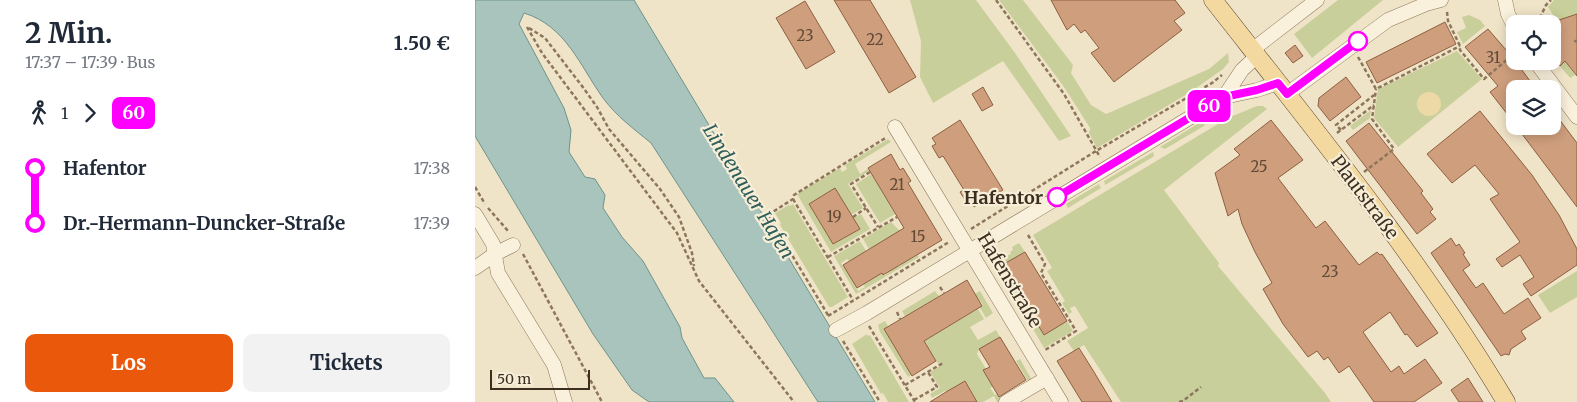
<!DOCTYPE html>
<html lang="de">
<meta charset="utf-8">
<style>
body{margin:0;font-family:Merriweather,serif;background:#f2f2f3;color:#1f2937;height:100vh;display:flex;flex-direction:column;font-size:19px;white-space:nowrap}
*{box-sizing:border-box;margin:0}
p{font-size:16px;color:#747a83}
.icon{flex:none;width:28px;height:28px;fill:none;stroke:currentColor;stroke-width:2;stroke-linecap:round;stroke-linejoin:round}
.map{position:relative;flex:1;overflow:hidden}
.drawer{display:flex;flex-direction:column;background:#fff;width:475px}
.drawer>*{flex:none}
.badge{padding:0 10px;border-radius:8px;font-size:18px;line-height:32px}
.buttons{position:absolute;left:1031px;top:15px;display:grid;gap:10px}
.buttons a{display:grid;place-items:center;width:55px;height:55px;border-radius:10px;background:#fff;box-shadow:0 2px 12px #0003;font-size:25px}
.scale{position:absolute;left:15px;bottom:12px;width:100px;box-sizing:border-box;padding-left:5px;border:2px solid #3d2e20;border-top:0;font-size:14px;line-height:18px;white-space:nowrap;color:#3d2e20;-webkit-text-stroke:4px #f7eed8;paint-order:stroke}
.map>.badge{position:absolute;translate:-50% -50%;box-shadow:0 0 0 2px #fff}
.legs{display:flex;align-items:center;gap:8px;height:55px;padding:0 25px;font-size:16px}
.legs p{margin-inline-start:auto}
.headline{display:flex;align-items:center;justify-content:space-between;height:85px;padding:0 25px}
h1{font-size:28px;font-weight:700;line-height:38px}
.button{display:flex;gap:10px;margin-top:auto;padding:10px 25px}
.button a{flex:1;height:58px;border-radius:10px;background:#ea580c;color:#fff;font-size:20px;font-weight:700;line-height:58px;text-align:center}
.button a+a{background:#f2f2f3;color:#1f2937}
ul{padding:0 25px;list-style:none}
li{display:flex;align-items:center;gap:18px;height:55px;font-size:19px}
li i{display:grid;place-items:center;width:8px;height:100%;margin:0 6px;background:currentColor}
li i::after{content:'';width:12px;height:12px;margin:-6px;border:4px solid;border-radius:50%;background:#fff}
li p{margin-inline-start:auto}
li:first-child i{background:linear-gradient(#0000 50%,currentColor 0)}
li:last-child i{background:linear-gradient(currentColor 50%,#0000 0)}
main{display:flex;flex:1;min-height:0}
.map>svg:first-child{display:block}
.green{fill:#c9cf9b}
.sand{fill:#ecd9a5}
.water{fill:#a9c4bc;stroke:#6f938a}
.building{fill:#cf9f7d;stroke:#8d5f41}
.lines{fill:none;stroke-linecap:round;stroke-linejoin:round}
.minor-casing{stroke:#8d765c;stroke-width:15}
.major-casing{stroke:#5b4430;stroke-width:19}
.path{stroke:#8d765c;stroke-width:2.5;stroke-dasharray:4 2.5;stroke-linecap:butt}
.minor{stroke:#faf1dc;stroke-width:14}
.major{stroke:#f3d9a0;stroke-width:18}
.line-1-casing{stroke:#fff;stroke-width:11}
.line-1{stroke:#f0f;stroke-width:8}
.stop-1-dot{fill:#fff;stroke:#f0f;stroke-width:2.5}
.labels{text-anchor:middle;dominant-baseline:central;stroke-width:4.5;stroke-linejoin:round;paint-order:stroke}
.number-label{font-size:15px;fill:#624a37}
.stop-label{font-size:18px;font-weight:bold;fill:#3d2e20;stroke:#f7eed8;text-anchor:end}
.street-label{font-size:18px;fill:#3d2e20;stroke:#f7eed8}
.water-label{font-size:19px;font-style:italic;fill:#2f5d5a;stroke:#f7eed8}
</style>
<main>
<section class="drawer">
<div class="headline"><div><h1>2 Min.</h1><p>17:37 – 17:39 · Bus</p></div><b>1.50 €</b></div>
<div class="legs"><svg class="icon" aria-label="walk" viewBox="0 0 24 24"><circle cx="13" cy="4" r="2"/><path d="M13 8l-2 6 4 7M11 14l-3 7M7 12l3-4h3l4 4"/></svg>1<svg class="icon" aria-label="forward" viewBox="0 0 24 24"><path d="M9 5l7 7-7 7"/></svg><b class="badge" style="background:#f0f;color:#fff">60</b></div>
<ul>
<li><i style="color:#f0f"></i><b>Hafentor</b><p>17:38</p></li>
<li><i style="color:#f0f"></i><b>Dr.-Hermann-Duncker-Straße</b><p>17:39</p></li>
</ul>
<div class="button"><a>Los</a><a>Tickets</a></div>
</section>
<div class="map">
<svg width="1102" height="402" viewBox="0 0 1102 402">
<rect width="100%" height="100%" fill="#f0e4c8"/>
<path class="green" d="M 435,0 L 501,0 L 540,53 L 596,136 L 584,141 L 528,61 L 458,103 L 445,77 L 446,41 Z
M 524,0 L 548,0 L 598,65 L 596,73 L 616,105 L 631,114 L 734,69 L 753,53 L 754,62 L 748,69 L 717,91 L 622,148 L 614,133 L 615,128 L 589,87 Z
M 863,0 L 908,0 L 837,58 L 819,34 Z
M 1079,0 L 1102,0 L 1102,14 L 1082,21 L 1073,7 Z
M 994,15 L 1005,20 L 1010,26 L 988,44 L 982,32 L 991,28 L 987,17 Z
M 982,51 L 1007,79 L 923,147 L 899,118 L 903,89 Z
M 1090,61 L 1100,75 L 1095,78 L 1085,66 Z
M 782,106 L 788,106 L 792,109 L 689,190 L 744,263 L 743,266 L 850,393 L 856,402 L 646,402 L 609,345 L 599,351 L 592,341 L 613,328 L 600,306 L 595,308 L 597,312 L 594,314 L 587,303 L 590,301 L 572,271 L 577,268 L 558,235 L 753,118 Z
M 896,110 L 895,118 L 878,130 L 875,126 Z
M 729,120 L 730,124 L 729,126 L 690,149 L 685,147 Z
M 413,139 L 416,142 L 380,164 L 385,174 L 393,169 L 394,171 L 373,184 L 388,208 L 376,215 L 360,188 L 334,204 L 358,244 L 384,229 L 378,218 L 386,214 L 395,229 L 356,252 L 322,194 L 365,168 L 367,172 L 372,169 L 370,165 Z
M 678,152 L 679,155 L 678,157 L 630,185 L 629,181 Z
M 396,174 L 420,214 L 405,223 L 381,184 Z
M 624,184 L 626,188 L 593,208 L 591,204 Z
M 318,204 L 373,297 L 357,307 L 354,307 L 305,225 L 306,223 L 300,213 L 314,205 L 315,206 Z
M 416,222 L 425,231 L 394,249 L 388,239 Z
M 385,241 L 391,251 L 374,261 L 372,259 L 366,263 L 370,269 L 373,267 L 382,282 L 379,284 L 383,291 L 390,287 L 388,284 L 407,273 L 409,276 L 414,272 L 412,269 L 420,265 L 422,267 L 427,265 L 426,262 L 435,256 L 436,259 L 441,256 L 441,252 L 444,257 L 381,294 L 359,256 Z
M 544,243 L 550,252 L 528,265 L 569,335 L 592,321 L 598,331 L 569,348 L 522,266 L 524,258 L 527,254 L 529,257 L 536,254 L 535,252 L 538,250 L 537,247 Z
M 1102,271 L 1102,297 L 1075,313 L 1063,295 Z
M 460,291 L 464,296 L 430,316 L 427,311 Z
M 505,291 L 518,313 L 511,318 L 505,308 L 508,305 L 500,294 Z
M 503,309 L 509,319 L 495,327 L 503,340 L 521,330 L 525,337 L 504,349 L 502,354 L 511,369 L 518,387 L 515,388 L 520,395 L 522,394 L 525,398 L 553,381 L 541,361 L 545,359 L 558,382 L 524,402 L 522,402 L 519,396 L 508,402 L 502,402 L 490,381 L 471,392 L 470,391 L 457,398 L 455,394 L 465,388 L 455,372 L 468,364 L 466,362 L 463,364 L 449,341 Z
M 410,321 L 413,326 L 409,329 L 436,375 L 433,377 L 405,332 L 403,325 Z
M 392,334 L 393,336 L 395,335 L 434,402 L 413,402 L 408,393 L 406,394 L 377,344 Z"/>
<path class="sand" d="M942 104a12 12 0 1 1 24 0a12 12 0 1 1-24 0Z"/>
<path class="water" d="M 0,0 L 159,0 L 400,402 L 343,402 L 176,143 C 159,129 141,116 128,98 C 105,66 91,26 49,13 L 44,24 L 89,108 L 96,130 L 94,152 L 110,177 L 120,179 L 130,195 L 128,208 L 147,237 L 168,261 L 205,327 L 207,338 L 229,378 L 240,378 L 259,402 L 174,402 L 157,390 L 118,334 L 0,136 Z"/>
<path class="building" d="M 359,0 L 395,0 L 441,77 L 414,93 Z
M 576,0 L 700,0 L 710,13 L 699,21 L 707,30 L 639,82 L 616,53 L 624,48 L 610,30 L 606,33 L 599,24 L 592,30 Z
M 330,1 L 360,52 L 331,69 L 301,18 Z
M 1102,14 L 1102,76 L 1090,61 L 1085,66 L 1078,56 L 1078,25 L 1084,20 Z
M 970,22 L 981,44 L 902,83 L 891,62 Z
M 1013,29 L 1038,58 L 1061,89 L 1040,89 L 1040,124 L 1015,92 L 1023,86 L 990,47 Z
M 820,45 L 828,56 L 818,63 L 810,53 Z
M 871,77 L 886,97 L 855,121 L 843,106 L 844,98 Z
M 508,87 L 518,105 L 507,111 L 497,94 Z
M 1005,111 L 1057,175 L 1084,215 L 1102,249 L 1102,265 L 1056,296 L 1048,284 L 1059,277 L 1045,255 L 1027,267 L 1021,259 L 1045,242 L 1015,199 L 1024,194 L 1000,165 L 977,183 L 952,154 Z
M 1078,111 L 1102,143 L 1102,207 L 1041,126 L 1078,126 Z
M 485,120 L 528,190 L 499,207 L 495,201 L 492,203 L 485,192 L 489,190 L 468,156 L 464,158 L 457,146 L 461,144 L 457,138 Z
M 796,120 L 828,160 L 803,178 L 841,228 L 850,221 L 884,265 L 902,252 L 905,255 L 907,254 L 963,333 L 942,347 L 932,334 L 930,335 L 915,312 L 888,332 L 916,372 L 924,366 L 929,374 L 950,359 L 967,383 L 939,402 L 899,402 L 874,366 L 864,373 L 853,357 L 849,360 L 842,351 L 833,357 L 808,324 L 788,289 L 797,283 L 780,252 L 767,224 L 763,209 L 753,216 L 740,173 L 765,155 L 759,149 Z
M 894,123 L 948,191 L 946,193 L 958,209 L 955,212 L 961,219 L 942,234 L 871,141 Z
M 416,154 L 425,170 L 428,168 L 436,181 L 433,183 L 467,240 L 408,275 L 407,273 L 382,288 L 368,265 L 429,228 L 393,168 Z
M 360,188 L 385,229 L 358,244 L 334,204 Z
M 976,238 L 981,246 L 984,244 L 990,253 L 988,254 L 995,265 L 988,270 L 1001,288 L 1008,283 L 1029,314 L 1053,298 L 1066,318 L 1046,331 L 1051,339 L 1036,349 L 1034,355 L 1030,354 L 1026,356 L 956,253 Z
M 550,252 L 592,321 L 569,335 L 527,265 Z
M 492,280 L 507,306 L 449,341 L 461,361 L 437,376 L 409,329 Z
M 525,337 L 551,380 L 524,397 L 508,370 L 515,367 L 504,349 Z
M 604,348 L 619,372 L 637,402 L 607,402 L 582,361 Z
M 993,378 L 1008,402 L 984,402 L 976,390 Z
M 490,381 L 502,402 L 455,402 L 471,392 Z"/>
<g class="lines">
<g class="minor-casing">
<path id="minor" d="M 1030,0 L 1033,14 L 1040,28
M 777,50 L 842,0
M 1060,61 L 1102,117
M 812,94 L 913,20 L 951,4 L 966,0
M 749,97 L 767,70 L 782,56
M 420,127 L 586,402
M 0,214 L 18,244 L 23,273 L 79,365 L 90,402
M 0,268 L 20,254 L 38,245
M 361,330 L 392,313 L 749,97 L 782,90 L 803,83
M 531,402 L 572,378"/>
</g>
<g class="major-casing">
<path id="major" d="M 738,0 C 840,130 946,260 1031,402"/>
</g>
<path class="path" d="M 521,0 L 589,94 L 625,157
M 972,12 L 973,21 L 985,46 L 985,50 L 1009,79 L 1040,53
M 1062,24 L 1071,5 L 1076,0
M 52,27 L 67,53 L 202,233 L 224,281 L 319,402
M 54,28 L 70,38 L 107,86 L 122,107 L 134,129 L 185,189 L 204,217 L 217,253 L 219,266
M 1102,41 L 1100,41 L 1102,42
M 883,57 L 901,89 L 985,46
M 866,130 L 861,125 L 899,95
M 862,133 L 899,105
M 395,172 L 376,184 L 403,227
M 889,172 L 919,149 L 897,119 L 901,89
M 0,187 L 10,204
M 318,199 L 378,300
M 13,208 L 34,232
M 378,217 L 391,208
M 496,229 L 621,151 L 737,83 L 747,75
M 553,235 L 570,264 L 566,273 L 601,331 L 570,350
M 48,254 L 127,402
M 353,257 L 422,217
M 465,287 L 469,293
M 422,312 L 425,319
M 353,315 L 293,215 L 318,199 L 319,195 L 412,137
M 353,316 L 474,242
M 394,326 L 440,402
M 368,341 L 405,402
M 430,385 L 468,363
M 439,400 L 462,387 L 453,372
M 704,402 L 708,401 L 726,387"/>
<use href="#minor" class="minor"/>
<use href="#major" class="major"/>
</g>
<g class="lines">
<g class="line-1-casing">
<path id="line-1" d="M 582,197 L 749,97 L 782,90 L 803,83 L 812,94 L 883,41"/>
</g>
<use href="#line-1" class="line-1"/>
</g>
<g class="stop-1-dot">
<circle cx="883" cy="41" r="9"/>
<circle cx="582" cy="197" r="9"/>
</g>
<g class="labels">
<g class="number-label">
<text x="330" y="35">23</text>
<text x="400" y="39">22</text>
<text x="1018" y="57">31</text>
<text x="784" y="166">25</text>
<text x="422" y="184">21</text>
<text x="359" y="216">19</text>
<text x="443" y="236">15</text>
<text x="855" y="271">23</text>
</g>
<g class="stop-label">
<text x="568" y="197">Hafentor</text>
</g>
<g class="street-label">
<text transform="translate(890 197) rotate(53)">Plautstraße</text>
<text transform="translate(535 280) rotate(59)">Hafenstraße</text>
</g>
<g class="water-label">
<text transform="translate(274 191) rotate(58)">Lindenauer Hafen</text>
</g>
</g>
</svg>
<div class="buttons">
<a><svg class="icon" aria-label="locate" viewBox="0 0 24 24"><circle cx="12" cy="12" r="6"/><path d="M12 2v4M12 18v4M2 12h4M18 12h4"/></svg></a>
<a><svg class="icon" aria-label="layers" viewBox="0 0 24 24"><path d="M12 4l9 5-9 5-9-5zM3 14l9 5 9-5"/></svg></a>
</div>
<div class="scale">50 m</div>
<b class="badge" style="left:734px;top:106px;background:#f0f;color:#fff">60</b>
</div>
</main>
